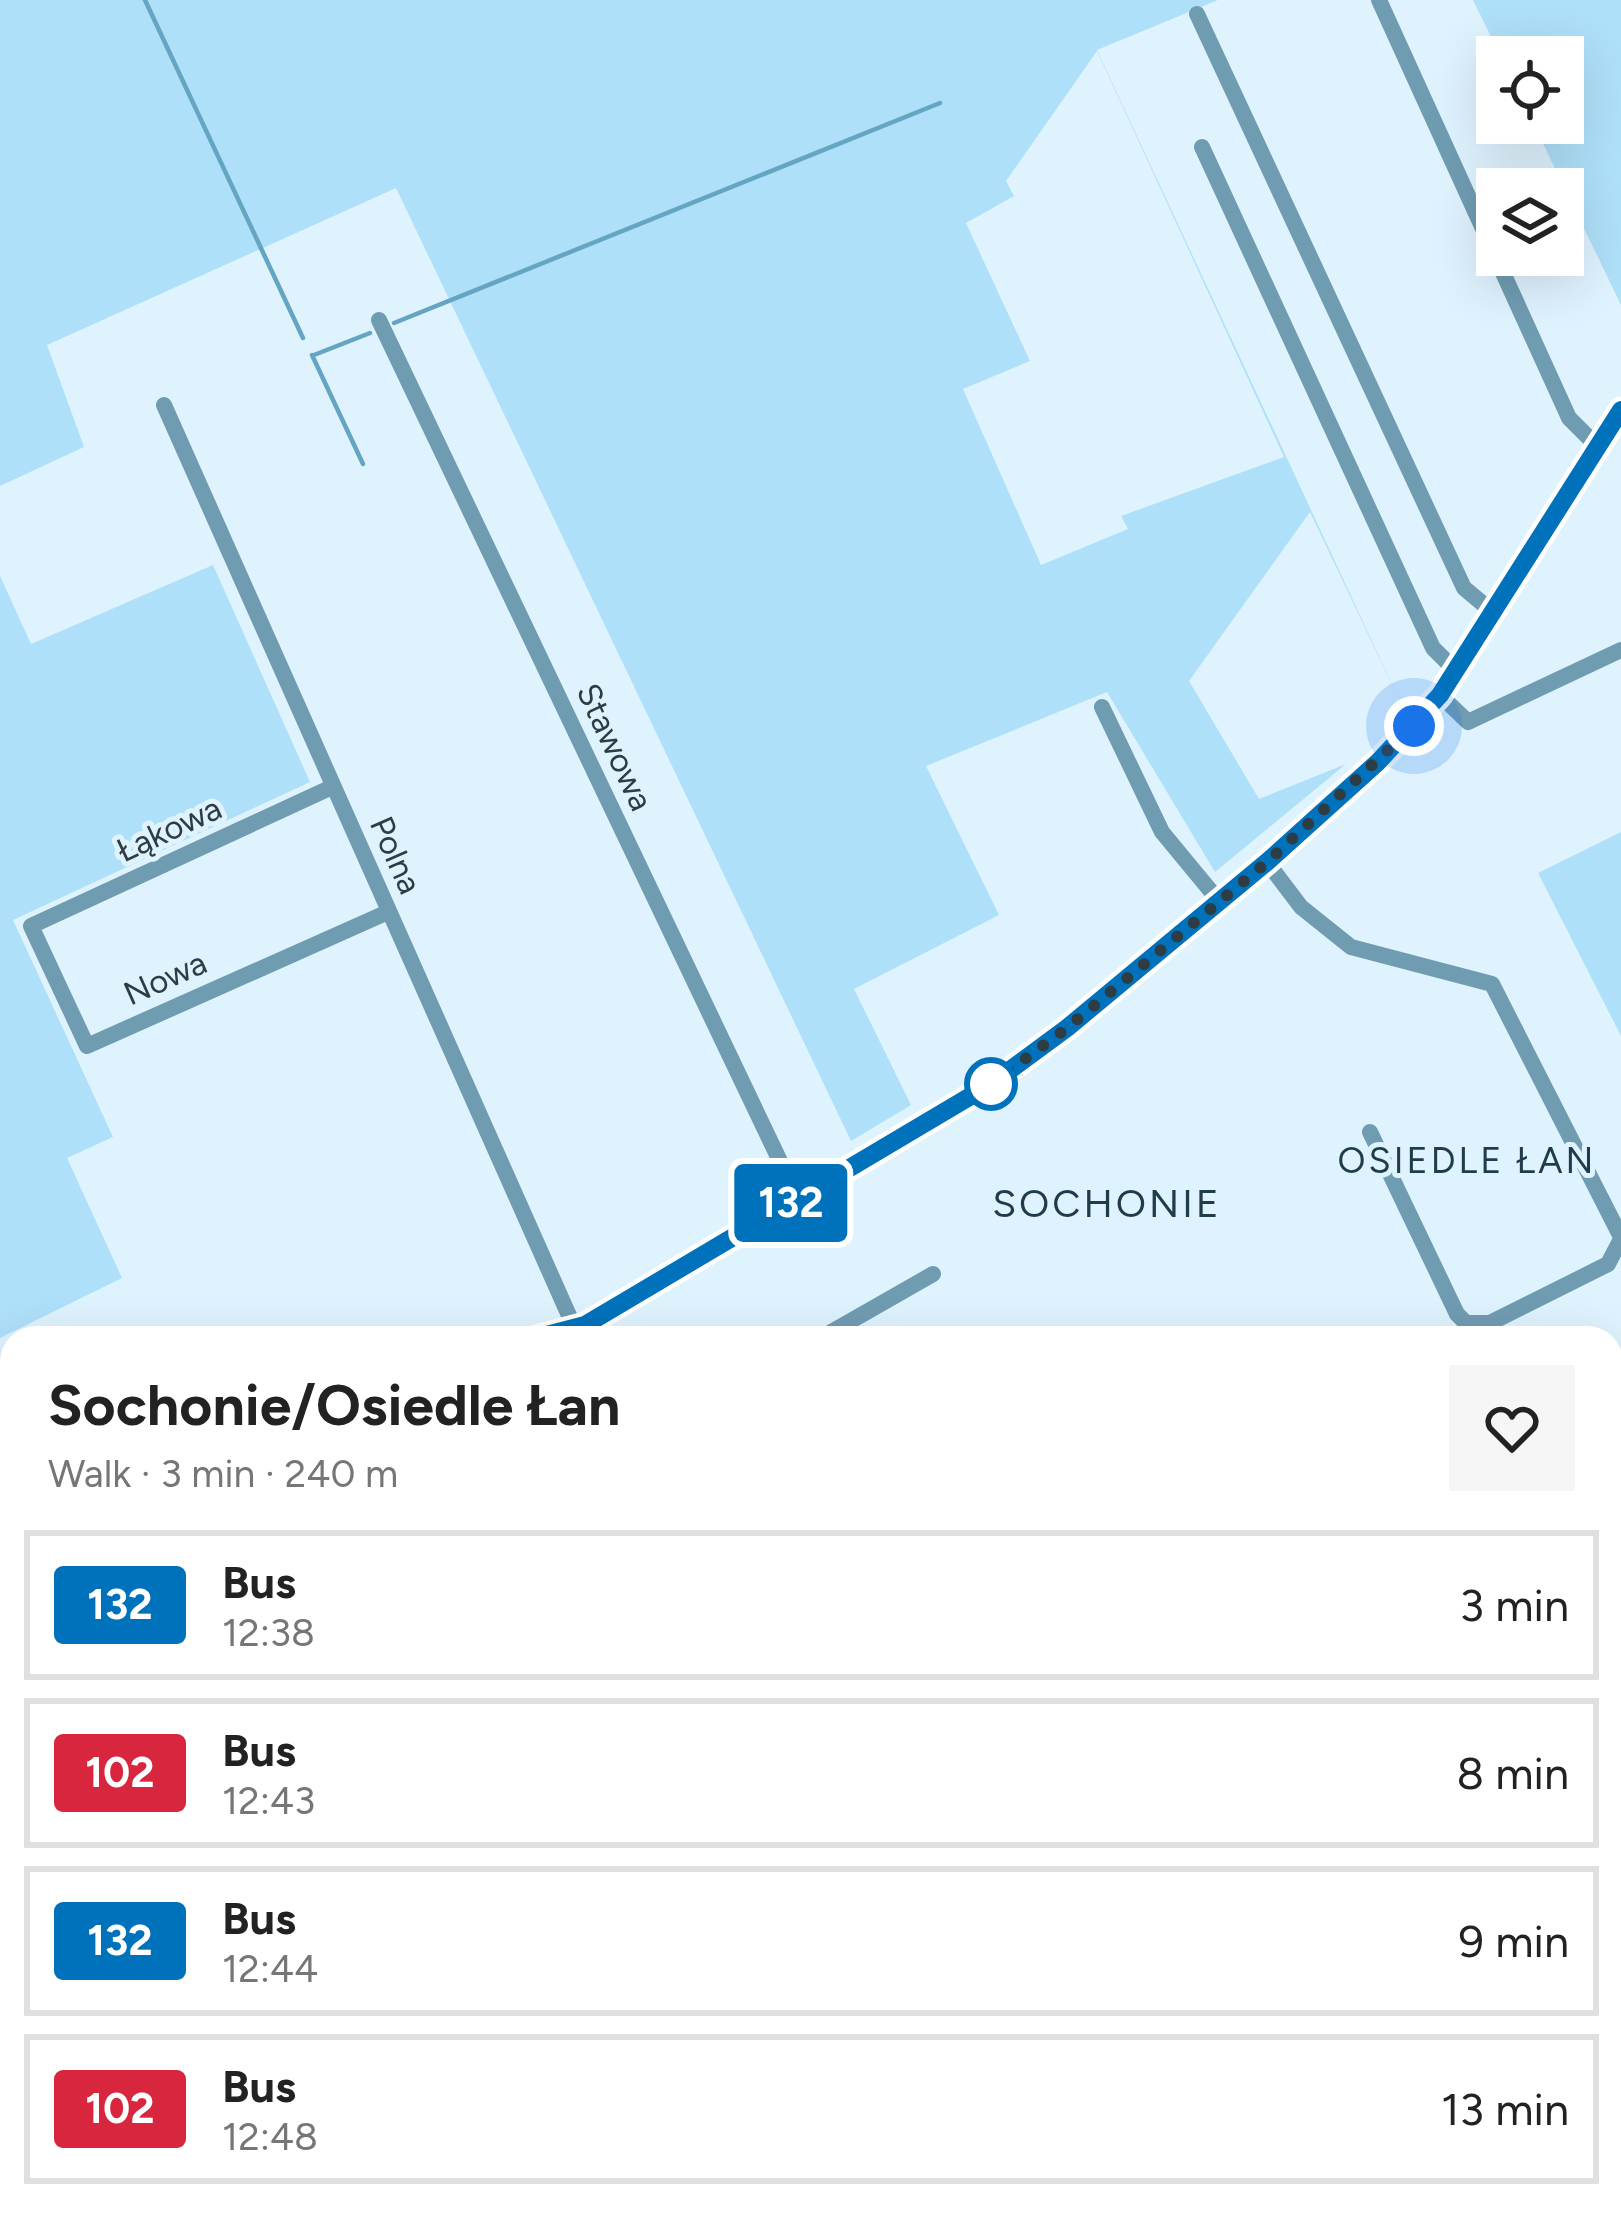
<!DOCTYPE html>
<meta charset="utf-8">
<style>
body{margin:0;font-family:Figtree,sans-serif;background:#f6f6f6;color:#222;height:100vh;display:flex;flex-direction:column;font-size:45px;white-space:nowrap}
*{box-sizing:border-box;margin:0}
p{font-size:39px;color:#767676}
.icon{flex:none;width:66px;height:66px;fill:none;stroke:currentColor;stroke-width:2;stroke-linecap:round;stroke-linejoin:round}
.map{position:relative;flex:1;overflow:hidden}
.panel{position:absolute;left:0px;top:1326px;width:1623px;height:903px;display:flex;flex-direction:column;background:#fff;border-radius:36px 36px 0 0;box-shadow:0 12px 48px #0002}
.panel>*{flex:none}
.badge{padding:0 24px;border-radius:9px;font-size:42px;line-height:78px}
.fabs{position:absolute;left:1476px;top:36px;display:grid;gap:24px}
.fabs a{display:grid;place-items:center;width:108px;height:108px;border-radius:0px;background:#fff;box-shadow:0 12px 48px #0002;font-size:60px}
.you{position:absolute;width:60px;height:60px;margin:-30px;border:9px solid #fff;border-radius:50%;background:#1a73e8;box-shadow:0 0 0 18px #1a73e833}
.map>.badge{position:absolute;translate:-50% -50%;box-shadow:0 0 0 6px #fff}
.round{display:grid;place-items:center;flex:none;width:126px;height:126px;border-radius:0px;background:#f6f6f6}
.headline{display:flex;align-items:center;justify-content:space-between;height:204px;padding:0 48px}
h1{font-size:57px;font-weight:700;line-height:90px}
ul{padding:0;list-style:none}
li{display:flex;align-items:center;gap:36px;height:150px;margin:0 24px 18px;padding:0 24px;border:6px solid #e0e0e0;border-radius:0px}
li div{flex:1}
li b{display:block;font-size:45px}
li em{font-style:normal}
li .badge{min-width:132px;font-weight:700;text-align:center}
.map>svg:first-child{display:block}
.green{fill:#afe0f9;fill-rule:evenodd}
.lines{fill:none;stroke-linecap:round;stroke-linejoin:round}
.stream{stroke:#65a5c4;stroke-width:4.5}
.minor{stroke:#709cb2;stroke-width:16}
.line-casing{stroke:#fff;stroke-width:27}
.line{stroke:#0072bc;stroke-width:18}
.walk{stroke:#2e3c43;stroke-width:12;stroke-dasharray:0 21.6}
.stop-dot{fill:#fff;stroke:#0072bc;stroke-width:6}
.labels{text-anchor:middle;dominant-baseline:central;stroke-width:10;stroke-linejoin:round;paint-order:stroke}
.street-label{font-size:33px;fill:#2e3c43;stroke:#dff3fe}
.neighbourhood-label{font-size:36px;letter-spacing:3px;fill:#1e3c4a;stroke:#dff3fe}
.quarter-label{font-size:39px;letter-spacing:3px;fill:#1e3c4a;stroke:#dff3fe}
</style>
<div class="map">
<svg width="1621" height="2228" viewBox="0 0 1621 2228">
<rect width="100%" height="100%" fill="#dff3fe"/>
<path class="green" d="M 0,0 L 1218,0 L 1097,50 L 1405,712 L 1310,512 L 1189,681 L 1259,799 L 1346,764 L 1215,872 L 1107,692 L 926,766 L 999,915 L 854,989 L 911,1105 L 851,1141 L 396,188 L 47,345 L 84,447 L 0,486 ZM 1097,51 L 1284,457 L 1121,516 L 1128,529 L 1041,565 L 963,389 L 1030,361 L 966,223 L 1014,196 L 1006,181 Z
M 1473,0 L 1621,0 L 1621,305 L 1533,123 L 1563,123 L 1563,57 L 1501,57 Z
M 213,565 L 310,782 L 13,920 L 113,1137 L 67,1158 L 122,1278 L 0,1338 L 0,576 L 31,644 Z
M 1621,832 L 1621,1036 L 1538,873 Z
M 1621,1466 L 1621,1634 L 1611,1639 L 1611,1471 Z
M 1621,1790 L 1621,1958 L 1611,1963 L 1611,1793 Z
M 0,2104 L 12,2106 L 12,2217 L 792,2217 L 798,2228 L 0,2228 Z
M 1611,2212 L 1621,2215 L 1621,2228 L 1285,2228 L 1307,2217 L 1611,2217 Z"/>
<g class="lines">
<path class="stream" d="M 145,0 L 303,338
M 394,323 L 940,103
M 312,355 L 363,464
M 314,355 L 370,333
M 6,1708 L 12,1720
M 33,2228 L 33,2217"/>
<path class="minor" d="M 1379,0 L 1569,418 L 1598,447
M 1197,14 L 1464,588 L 1494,613
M 1202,147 L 1433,648 L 1456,671
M 379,320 L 798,1199
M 164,405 L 575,1329
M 1440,695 L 1468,722 L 1621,650
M 1102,707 L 1162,832 L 1219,901
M 332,787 L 31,926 L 87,1046 L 388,912
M 1267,862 L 1301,907 L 1351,947 L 1492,984 L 1621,1237
M 1370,1132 L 1457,1314 L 1466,1323 L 1490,1323 L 1608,1264 L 1621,1239
M 535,1338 L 585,1325 L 991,1084 L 1067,1028 L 1267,862 L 1378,762 L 1440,695 L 1621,410
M 821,1338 L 933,1274
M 0,1671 L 12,1658
M 1611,1735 L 1621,1730
M 1611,2060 L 1621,2055
M 1011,2217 L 1016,2228
M 1270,2228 L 1292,2217"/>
</g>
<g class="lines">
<g class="line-casing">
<path id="line" d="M 535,1338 L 585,1325 L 991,1084 L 1067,1028 L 1267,862 L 1378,762 L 1440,695 L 1621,410"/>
</g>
<use href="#line" class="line"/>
<path class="walk" d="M 991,1084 L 1067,1028 L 1267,862 L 1414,726"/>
</g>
<circle class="stop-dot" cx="991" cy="1084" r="24"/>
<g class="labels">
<g class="street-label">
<text transform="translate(615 747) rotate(65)">Stawowa</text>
<text transform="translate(169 829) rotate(-25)">Łąkowa</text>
<text transform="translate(396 855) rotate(66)">Polna</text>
<text transform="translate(165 978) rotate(-24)">Nowa</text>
</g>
<g class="neighbourhood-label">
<text x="1467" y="1160">OSIEDLE ŁAN</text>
</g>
<g class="quarter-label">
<text x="1107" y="1203">SOCHONIE</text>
</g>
</g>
</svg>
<div class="fabs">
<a><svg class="icon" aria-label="locate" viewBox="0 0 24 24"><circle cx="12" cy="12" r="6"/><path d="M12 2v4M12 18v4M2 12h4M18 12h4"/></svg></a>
<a><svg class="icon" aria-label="layers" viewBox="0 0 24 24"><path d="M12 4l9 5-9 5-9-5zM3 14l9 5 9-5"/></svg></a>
</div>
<div class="you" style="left:1414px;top:726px"></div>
<b class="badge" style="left:791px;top:1203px;background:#0072bc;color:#fff">132</b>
<section class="panel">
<div class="headline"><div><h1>Sochonie/Osiedle Łan</h1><p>Walk · 3 min · 240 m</p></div><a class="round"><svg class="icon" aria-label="heart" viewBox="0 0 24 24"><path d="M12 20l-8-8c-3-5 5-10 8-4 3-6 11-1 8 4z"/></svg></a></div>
<ul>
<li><span class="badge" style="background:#0072bc;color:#fff">132</span><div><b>Bus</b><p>12:38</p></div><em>3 min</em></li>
<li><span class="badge" style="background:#d7263d;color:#fff">102</span><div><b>Bus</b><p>12:43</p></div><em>8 min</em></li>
<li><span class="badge" style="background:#0072bc;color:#fff">132</span><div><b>Bus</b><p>12:44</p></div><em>9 min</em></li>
<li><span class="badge" style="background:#d7263d;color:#fff">102</span><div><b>Bus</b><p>12:48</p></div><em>13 min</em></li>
</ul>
</section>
</div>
